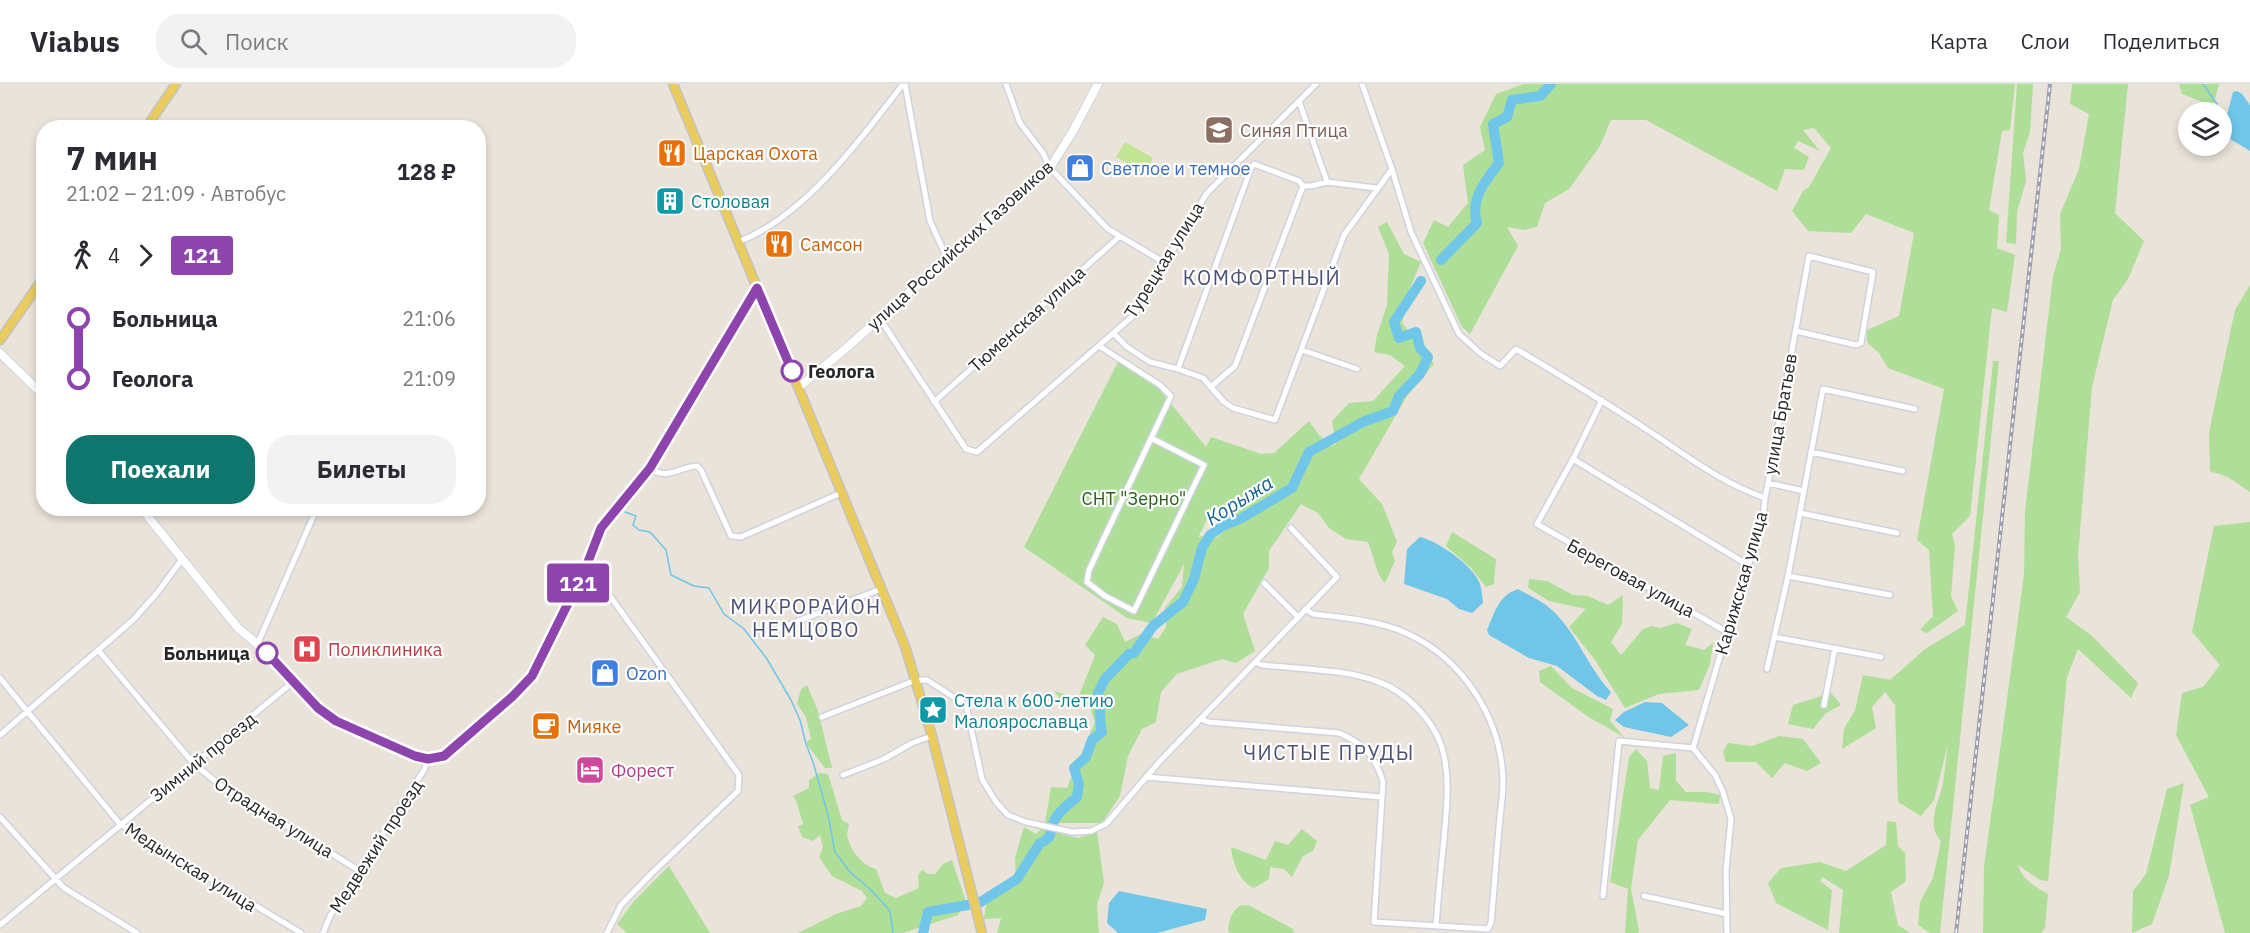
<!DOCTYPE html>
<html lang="ru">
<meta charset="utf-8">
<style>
body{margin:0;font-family:"IBM Plex Sans",sans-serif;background:#f2f2f3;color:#2b2b33;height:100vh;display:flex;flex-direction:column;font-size:22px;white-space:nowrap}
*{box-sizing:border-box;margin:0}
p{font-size:20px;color:#7c7c81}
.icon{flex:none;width:33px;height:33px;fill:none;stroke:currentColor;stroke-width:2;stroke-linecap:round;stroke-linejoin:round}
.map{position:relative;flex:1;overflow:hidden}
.side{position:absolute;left:36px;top:36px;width:450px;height:396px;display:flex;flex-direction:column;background:#fff;border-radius:24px;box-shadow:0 3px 9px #0003}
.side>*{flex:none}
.badge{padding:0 12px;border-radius:4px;font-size:21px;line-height:39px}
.fabs{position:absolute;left:2178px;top:18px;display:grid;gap:12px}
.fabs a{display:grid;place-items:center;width:54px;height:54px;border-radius:50%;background:#fff;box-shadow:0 3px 9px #0003;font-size:30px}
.map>.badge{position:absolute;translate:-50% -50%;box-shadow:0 0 0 3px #fff}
.legs{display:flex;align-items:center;gap:9px;height:66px;padding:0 30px;font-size:20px}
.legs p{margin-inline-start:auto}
.headline{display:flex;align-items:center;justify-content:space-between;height:102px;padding:0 30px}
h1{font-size:33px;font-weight:700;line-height:45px}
.action{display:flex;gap:12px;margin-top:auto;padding:12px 30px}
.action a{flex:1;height:69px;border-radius:24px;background:#0f766e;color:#fff;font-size:24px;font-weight:700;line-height:69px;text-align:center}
.action a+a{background:#f2f2f3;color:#2b2b33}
ul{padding:0 30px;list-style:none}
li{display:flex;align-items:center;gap:21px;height:60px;font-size:22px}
li i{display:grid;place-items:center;width:9px;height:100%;margin:0 8px;background:currentColor}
li i::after{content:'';width:15px;height:15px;margin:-8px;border:4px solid;border-radius:50%;background:#fff}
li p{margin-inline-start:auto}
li:first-child i{background:linear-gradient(#0000 50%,currentColor 0)}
li:last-child i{background:linear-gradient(currentColor 50%,#0000 0)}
header{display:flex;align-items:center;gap:36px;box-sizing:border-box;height:84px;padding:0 30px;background:#fff;border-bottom:2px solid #e1e1e2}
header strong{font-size:28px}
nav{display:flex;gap:33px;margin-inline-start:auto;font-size:21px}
.search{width:420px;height:54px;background:#f2f2f3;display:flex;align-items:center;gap:15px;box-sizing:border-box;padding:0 21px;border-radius:24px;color:#7c7c81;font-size:22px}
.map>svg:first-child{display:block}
.green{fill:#aede97;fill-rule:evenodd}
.pitch{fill:#c1e593}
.water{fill:#6fc6e8}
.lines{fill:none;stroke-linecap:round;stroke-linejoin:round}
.stream{stroke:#6fc6e8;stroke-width:1.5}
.river{stroke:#6fc6e8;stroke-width:10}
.street-casing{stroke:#cfd2e0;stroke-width:8}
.secondary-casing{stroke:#cfd2e0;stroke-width:10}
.primary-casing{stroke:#c3c3c3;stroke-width:11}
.street{stroke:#fff;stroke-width:5}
.secondary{stroke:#fff;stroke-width:8}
.primary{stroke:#e9cb5e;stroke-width:8}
.rail-casing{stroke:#9d9fb1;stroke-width:4}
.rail{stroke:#fff;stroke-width:1.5;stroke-dasharray:4.5;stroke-linecap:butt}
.line-1-casing{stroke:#fff;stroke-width:14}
.line-1{stroke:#8e44ad;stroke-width:9}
.stop-1-dot{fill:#fff;stroke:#8e44ad;stroke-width:3}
.labels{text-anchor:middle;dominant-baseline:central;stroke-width:4.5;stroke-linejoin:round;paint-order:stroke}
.education-label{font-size:18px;fill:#785e54;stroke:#fff;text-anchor:start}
.food-label{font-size:18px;fill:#c56008;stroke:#fff;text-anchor:start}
.shop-label{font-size:18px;fill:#366cbe;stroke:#fff;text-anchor:start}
.culture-label{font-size:18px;fill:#0d838f;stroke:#fff;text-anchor:start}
.street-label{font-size:18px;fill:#272727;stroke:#fff}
.stop-label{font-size:18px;font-weight:bold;fill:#272727;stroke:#fff;text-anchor:start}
.park-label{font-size:18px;fill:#29601c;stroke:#fff}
.health-label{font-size:18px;fill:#be3a42;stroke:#fff;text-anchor:start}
.hotel-label{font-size:18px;fill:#b23c85;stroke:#fff;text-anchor:start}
.neighbourhood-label{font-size:20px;letter-spacing:1.5px;fill:#4a5175;stroke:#fff}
.water-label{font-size:20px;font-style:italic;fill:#136390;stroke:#fff}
</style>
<header>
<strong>Viabus</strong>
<div class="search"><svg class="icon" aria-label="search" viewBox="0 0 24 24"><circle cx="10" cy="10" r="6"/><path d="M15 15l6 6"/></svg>Поиск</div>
<nav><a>Карта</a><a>Слои</a><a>Поделиться</a></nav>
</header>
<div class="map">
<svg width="2250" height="849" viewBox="0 0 2250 849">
<rect width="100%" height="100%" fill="#e9e3d9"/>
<path class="green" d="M 1524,0 L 2015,0 L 2010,46 L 2002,47 L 1989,126 L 1999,131 L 1997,164 L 2015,171 L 2007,228 L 1992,224 L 1970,432 L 1952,450 L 1955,461 L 1951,512 L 1958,527 L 1927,549 L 1920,546 L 1933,532 L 1929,466 L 1917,456 L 1944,305 L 1888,284 L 1879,269 L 1867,258 L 1867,246 L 1899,232 L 1914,149 L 1866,130 L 1851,149 L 1808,147 L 1792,127 L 1803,107 L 1809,103 L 1831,64 L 1814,44 L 1803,46 L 1820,67 L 1798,57 L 1794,64 L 1809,73 L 1804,86 L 1785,85 L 1777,107 L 1646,36 L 1611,36 L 1600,62 L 1569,105 L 1545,119 L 1537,143 L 1524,146 L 1507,143 L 1518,162 L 1470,250 L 1462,243 L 1423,159 L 1434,136 L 1448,143 L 1468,119 L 1463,81 L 1485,66 L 1480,43 L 1496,10 Z
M 2017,0 L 2033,0 L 2030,48 L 2023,69 L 2026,97 L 2017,128 L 2016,160 L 2006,159 Z
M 2072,0 L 2128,0 L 2115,129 L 2144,157 L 2128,195 L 2113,216 L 2092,303 L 2078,472 L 2080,508 L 2066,533 L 2092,552 L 2138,599 L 2131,614 L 2078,565 L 2067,593 L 2048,797 L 2040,796 L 2018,781 C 2021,794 2036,804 2048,810 L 2045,844 L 2041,849 L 1983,849 L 1984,783 L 2024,491 L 2025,427 L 2053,192 L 2061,165 L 2060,130 L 2079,85 L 2089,30 L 2070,20 Z
M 2179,0 L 2219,0 L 2213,22 L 2182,10 Z
M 1387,138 L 1404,170 L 1421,178 L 1410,204 L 1402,239 L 1434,280 L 1407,312 L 1359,395 L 1382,420 L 1397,458 L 1392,468 L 1395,477 L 1385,499 C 1375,489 1374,472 1368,458 L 1346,455 L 1329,444 L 1318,429 L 1301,420 L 1269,467 L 1269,484 L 1243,530 L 1255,567 L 1236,579 L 1222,575 L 1177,590 L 1161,608 L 1156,638 L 1142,645 L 1128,672 L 1120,712 L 1102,739 L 1045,739 L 1051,703 L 1067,704 L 1095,638 L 1090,623 L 1064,624 L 1063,618 L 1054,607 L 1078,614 L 1095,571 L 1085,561 L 1103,533 L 1117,540 L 1125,558 L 1141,550 L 1158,555 L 1166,543 L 1165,524 L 1182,503 L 1184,480 L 1152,539 L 1127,534 L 1024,463 L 1119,276 L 1159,305 L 1206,363 L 1211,353 L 1261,370 L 1274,369 L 1309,337 L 1319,351 L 1331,362 L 1336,360 L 1332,337 L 1349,319 L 1373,317 L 1405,282 L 1390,271 L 1374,268 L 1377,251 L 1387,221 L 1389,170 L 1378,143 ZM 1212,425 L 1214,430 L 1225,436 L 1227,445 L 1216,454 L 1201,452 L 1198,454 Z
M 2250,201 L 2250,408 L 2228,393 L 2210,387 L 2209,348 L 2235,226 Z
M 1993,277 L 1999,277 L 1940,849 L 1930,849 L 1918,841 L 1920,818 L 1933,794 L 1941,757 C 1925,738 1939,720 1943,699 C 1945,686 1946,673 1948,660 L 1934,716 L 1921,732 L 1898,718 L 1895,621 L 1885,608 L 1872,623 L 1876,644 L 1842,665 L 1844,645 L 1855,626 L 1863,591 L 1890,596 L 1925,565 L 1965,541 Z
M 2250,438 L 2250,849 L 2225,849 L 2190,721 L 2209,713 L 2176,651 L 2182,609 L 2203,603 L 2220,581 L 2192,548 L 2214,442 Z
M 1452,448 L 1496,475 L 1494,500 L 1486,503 L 1471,484 L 1446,462 Z
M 1529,495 L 1547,497 L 1573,511 L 1588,512 L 1608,521 L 1623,511 L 1622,540 L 1611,558 L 1621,571 L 1643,545 L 1652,542 L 1660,544 L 1677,539 L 1692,545 L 1685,561 L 1704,566 L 1713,559 L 1710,580 L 1699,606 L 1659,610 L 1625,624 L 1595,576 L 1569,543 L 1586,525 L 1549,517 L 1528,504 Z
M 1551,582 L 1572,604 L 1613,625 L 1610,637 L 1624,653 L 1587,632 L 1540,598 L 1539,587 Z
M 807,601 L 818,627 L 832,684 L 825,684 L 806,659 L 811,654 L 806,633 L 797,620 L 801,605 Z
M 1831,609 L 1841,621 L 1826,629 L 1813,645 L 1788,640 L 1793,621 Z
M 1779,652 L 1803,655 L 1821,679 L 1807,687 L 1785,679 L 1772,694 L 1756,678 L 1726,678 L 1723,667 L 1728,659 L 1752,662 Z
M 1636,665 L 1647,677 L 1650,704 L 1659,706 L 1663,672 L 1676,669 L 1676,697 L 1686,708 L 1706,708 L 1720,711 L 1719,720 L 1670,716 L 1638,756 L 1631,805 L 1639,847 L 1638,849 L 1625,849 L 1628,805 L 1610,798 L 1629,673 Z
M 819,689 L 828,690 L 842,736 L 849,740 C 848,745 846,751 848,755 C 851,767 863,782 876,785 L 885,809 L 896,814 L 919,804 L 918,791 L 922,786 L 928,790 L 935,790 L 943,780 L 952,776 L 966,818 L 958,831 L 903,849 L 798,849 L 836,830 L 861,822 L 867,814 L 862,807 L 832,792 L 819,773 L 823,763 L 820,751 L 813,757 L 802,753 L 798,742 L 803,740 L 796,716 L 793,712 L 809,704 L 809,696 Z
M 2184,699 L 2169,792 L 2152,840 L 2132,849 L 2133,807 L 2146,790 L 2167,705 Z
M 1887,737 L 1896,738 L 1898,762 L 1905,769 L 1906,797 L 1891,808 L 1898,841 L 1910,849 L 1839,849 L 1843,806 L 1822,793 L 1820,797 L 1832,806 L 1828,846 L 1776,819 L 1768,799 L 1781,784 L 1820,778 L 1846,787 L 1886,761 Z
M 1024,743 L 1036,750 L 1041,745 L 1078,754 L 1097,748 L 1104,799 L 1097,820 L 1099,849 L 997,849 L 1001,834 L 984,835 L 987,815 L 1016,791 L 1015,774 Z
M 1302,745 L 1317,757 L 1313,767 L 1303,772 L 1292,793 L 1284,785 L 1270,783 L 1269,795 L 1254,804 C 1240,799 1232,777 1231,763 L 1266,776 L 1275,757 L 1288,761 Z
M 669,782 L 710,849 L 627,849 L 617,840 L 634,817 Z
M 1242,821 L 1248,821 L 1293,845 L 1294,849 L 1230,849 L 1228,846 C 1230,835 1231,826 1242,821 Z"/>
<path class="pitch" d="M 1125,58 L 1153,74 L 1145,89 L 1116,73 Z"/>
<path class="water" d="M 2237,7 L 2242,10 L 2250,21 L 2250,67 L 2222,50 L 2233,8 Z
M 1420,453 C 1438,457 1474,482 1480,500 C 1482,506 1482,513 1483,519 L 1472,529 L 1459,525 L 1447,515 L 1404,500 L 1407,465 Z
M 1518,505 C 1527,510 1537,515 1546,521 C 1575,543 1586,582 1611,608 L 1606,616 L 1597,612 L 1557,582 L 1529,574 L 1489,551 L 1487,546 C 1495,528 1498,512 1518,505 Z
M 1645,618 L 1662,619 L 1689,641 L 1671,653 L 1624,643 L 1615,636 L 1624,628 Z
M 1119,807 L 1207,825 L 1205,836 L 1157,849 L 1118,849 L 1107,839 L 1109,819 Z"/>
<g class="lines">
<path class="stream" d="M 2203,0 L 2217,20
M 2222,26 L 2227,30
M 625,428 L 636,432 L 633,441 L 639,446 L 650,448 L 666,466 L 671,491 L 694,502 L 709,504 L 724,530 L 744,545 L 767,575 L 791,616 L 800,636 L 806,660 L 813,678 L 828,731 L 835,768 L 850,788 L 872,807 L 890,827 L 893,849"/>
<path class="river" d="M 1441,176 L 1477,139 C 1470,115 1485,97 1499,79 L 1493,40 L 1507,33 L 1512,16 L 1540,12 L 1551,0
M 979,819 L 1017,795 L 1040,759 C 1054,755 1050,744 1055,735 C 1060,726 1069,720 1077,713 L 1079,700 L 1074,684 L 1086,673 L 1092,656 L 1102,648 C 1098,634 1102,623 1098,609 L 1105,595 L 1129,570 L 1134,569 L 1153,542 L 1183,518 L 1194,495 L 1202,464 L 1210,451 L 1223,442 L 1242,434 L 1292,404 L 1309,368 L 1363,338 L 1393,327 L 1399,312 L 1420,290 L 1428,273 L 1420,264 L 1416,248 L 1399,254 L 1394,238 L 1421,197
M 923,849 L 928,828 L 968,821"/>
<g class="street-casing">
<path id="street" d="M 905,0 L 930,137 L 947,174
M 1006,0 L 1020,39 L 1043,69 L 1050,84 L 1108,145 L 1165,179
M 1362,0 L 1392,85 L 1411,148 L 1459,250 L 1480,269 L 1500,282 L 1516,265 C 1560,291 1603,317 1646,345 C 1684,370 1721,399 1765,414 L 1763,435 L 1727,548 L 1693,664
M 1299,17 L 1327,98
M 738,158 C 804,133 861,55 903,0
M 880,235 L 966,365 L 977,368 L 1134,231 L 1207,109 L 1316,0
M 1113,249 L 1127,263 L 1150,278 L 1178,285 L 1203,294 L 1224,318 L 1233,324 L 1275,336 L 1344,151 L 1392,85
M 1099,262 L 1160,301 L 1171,312 L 1089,486 L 1087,498 L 1105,512 L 1134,527 L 1204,381 L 1151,354
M 1302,266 L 1357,285
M 1178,285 L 1251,84 L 1254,80 L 1299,97 L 1303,102 L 1311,102 L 1327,98 L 1376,104
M 1212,302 L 1235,282 L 1303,102
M 1602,316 L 1573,375 L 1537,440 L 1727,548
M 934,318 L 1119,153
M 1811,368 L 1903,387
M 1573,375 L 1748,481
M 650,384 C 666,397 679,383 697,382 L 701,386 L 731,452 L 741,453 L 841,409
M 1768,399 L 1804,407
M 1765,414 L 1768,399 L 1809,172 L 1873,188 L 1861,259 L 1856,261 L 1796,247
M 1800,429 L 1897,449
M 586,483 L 602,501 L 739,691 L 738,707 L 651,790 L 621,821 L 607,849
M 1788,492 L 1890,511
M 1264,499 L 1298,533
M 762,551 L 881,505
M 1774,553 L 1881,573
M 257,561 L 317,424
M 98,566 L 194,680 L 220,701 L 360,787
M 1255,578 L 1262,581 C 1298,585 1343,585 1376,597 C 1407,607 1438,640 1444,672 C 1450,699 1446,728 1444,755 C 1441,784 1438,813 1436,842
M 1767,585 L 1788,492 L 1823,305 L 1915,325
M 0,594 L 120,740 L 301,849
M 1824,621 L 1835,564
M 822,633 L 916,596 L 927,596 L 966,621 L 982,695 L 996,718 L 1008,731 L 1026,738 L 1072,748 L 1091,747 L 1106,740 L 1160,677 L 1337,493 L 1291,444
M 1201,635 L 1208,638 L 1339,649 C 1364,660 1375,671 1383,698 L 1374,838 L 1488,845 L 1491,839 C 1494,807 1496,776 1499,744 C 1500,729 1503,713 1503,698 C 1502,636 1464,575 1406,549 C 1377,536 1344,534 1313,530 L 1305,525
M 0,651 L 133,536 L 157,509 L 183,474
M 843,691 L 884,675 L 912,659 L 932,652
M 1146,693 L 1381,713
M 0,733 L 64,804 L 137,849
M 1603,812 L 1619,657 L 1693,664 L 1715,691 L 1723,708 L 1731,735 L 1726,786 L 1727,849
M 1644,812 L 1727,830
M 0,841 L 294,597
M 323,849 L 330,832 L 424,686 L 428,675"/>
</g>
<g class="secondary-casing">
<path id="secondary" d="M 0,269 L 44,312
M 799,303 L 844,266 L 1050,84 L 1073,47 L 1098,0
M 141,424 L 238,544 L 275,575 L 318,624 L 336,637 L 352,645 L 415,672 L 428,675 L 444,672 L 513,612 L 532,592 L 586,483 L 601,444 L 650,384 L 757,204"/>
</g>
<g class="primary-casing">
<path id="primary" d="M 673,0 L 905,562 L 932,652 L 982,849
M 146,44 L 176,0
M 0,256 L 44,193"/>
</g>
<use href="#street" class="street"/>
<use href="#secondary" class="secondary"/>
<use href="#primary" class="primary"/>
<g class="rail-casing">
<path id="rail" d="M 1956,849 L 2050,0"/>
</g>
<use href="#rail" class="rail"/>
</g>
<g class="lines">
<g class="line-1-casing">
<path id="line-1" d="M 267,569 L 318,624 L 336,637 L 415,672 L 428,675 L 444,672 L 513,612 L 532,592 L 586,483 L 601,444 L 650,384 L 757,204 L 792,287"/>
</g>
<use href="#line-1" class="line-1"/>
</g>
<defs>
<g id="school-square" transform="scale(1.5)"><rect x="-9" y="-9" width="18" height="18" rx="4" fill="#8d6e63" stroke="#fff"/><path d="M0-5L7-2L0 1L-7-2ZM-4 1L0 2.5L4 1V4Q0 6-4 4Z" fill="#fff"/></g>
<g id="restaurant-square" transform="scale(1.5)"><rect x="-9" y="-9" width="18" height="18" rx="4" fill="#e8710a" stroke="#fff"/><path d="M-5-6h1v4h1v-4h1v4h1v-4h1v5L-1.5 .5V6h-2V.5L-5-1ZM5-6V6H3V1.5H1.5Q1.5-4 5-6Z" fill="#fff"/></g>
<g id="shop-square" transform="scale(1.5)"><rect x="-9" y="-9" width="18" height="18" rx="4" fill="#3f7fe0" stroke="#fff"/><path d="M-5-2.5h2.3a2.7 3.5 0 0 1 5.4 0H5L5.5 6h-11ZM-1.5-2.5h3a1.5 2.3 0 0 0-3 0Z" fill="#fff"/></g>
<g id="building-square" transform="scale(1.5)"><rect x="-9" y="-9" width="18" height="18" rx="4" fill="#0f9aa8" stroke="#fff"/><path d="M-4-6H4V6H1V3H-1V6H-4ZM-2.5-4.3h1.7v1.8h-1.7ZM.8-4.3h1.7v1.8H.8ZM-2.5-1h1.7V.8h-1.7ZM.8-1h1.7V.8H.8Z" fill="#fff"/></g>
<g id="hospital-square" transform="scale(1.5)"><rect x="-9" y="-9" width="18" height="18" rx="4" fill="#e0444e" stroke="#fff"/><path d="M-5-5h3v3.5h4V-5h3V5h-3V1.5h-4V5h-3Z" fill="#fff"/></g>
<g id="sight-square" transform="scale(1.5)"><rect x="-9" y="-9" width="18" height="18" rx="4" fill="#0f9aa8" stroke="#fff"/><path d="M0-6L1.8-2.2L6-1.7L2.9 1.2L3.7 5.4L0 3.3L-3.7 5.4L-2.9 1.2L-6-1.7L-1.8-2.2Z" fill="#fff"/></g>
<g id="cafe-square" transform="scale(1.5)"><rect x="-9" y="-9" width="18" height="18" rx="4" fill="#e8710a" stroke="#fff"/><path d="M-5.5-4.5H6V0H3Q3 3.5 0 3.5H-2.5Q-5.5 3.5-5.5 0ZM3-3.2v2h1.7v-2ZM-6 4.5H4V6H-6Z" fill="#fff"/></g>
<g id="hotel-square" transform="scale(1.5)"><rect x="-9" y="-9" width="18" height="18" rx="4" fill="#d1479c" stroke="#fff"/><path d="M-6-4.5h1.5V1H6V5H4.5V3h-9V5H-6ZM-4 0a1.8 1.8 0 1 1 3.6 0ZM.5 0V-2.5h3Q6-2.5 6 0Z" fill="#fff"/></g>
</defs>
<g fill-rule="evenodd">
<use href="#school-square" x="1219" y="46"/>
<use href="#restaurant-square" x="672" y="69"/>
<use href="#shop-square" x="1080" y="84"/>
<use href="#building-square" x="670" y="117"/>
<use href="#restaurant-square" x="779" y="160"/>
<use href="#hospital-square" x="307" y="565"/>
<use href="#shop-square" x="605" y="589"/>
<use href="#sight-square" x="933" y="626"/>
<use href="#cafe-square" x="546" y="642"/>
<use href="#hotel-square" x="590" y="686"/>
</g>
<g class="stop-1-dot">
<circle cx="792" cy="287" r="10"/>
<circle cx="267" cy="569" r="10"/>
</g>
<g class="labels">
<g class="education-label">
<text x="1240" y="46">Синяя Птица</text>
</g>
<g class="food-label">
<text x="693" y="69">Царская Охота</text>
<text x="800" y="160">Самсон</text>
<text x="567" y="642">Мияке</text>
</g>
<g class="shop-label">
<text x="1101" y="84">Светлое и темное</text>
<text x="626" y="589">Ozon</text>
</g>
<g class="culture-label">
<text x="691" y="117">Столовая</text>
<text x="954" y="616">Стела к 600-летию<tspan x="954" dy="21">Малоярославца</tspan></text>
</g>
<g class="street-label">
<text transform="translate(960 161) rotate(-42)">улица Российских Газовиков</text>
<text transform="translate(1164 176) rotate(-58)">Турецкая улица</text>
<text transform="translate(1027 235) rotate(-42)">Тюменская улица</text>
<text transform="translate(1780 330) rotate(-80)">улица Братьев</text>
<text transform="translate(1631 494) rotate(29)">Береговая улица</text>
<text transform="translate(1741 499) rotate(-74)">Карижская улица</text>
<text transform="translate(203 673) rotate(-39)">Зимний проезд</text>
<text transform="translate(274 733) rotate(32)">Отрадная улица</text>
<text transform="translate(376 762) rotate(-57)">Медвежий проезд</text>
<text transform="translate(191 783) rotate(32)">Медынская улица</text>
</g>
<g class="stop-label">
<text x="808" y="287">Геолога</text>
<text x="250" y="569" text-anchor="end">Больница</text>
</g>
<g class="park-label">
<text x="1134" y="414">СНТ "Зерно"</text>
</g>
<g class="health-label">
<text x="328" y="565">Поликлиника</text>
</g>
<g class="hotel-label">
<text x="611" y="686">Форест</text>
</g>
<g class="neighbourhood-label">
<text x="1262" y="193">КОМФОРТНЫЙ</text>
<text x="806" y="522">МИКРОРАЙОН<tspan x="806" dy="23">НЕМЦОВО</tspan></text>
<text x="1329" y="668">ЧИСТЫЕ ПРУДЫ</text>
</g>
<g class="water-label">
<text transform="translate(1239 416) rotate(-32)">Корыжа</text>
</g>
</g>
</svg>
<div class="fabs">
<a><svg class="icon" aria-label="layers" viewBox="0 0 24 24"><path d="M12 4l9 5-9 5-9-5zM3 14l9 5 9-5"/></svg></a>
</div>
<b class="badge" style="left:578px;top:499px;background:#8e44ad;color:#fff">121</b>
<section class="side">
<div class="headline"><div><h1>7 мин</h1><p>21:02 – 21:09 · Автобус</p></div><b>128 ₽</b></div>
<div class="legs"><svg class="icon" aria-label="walk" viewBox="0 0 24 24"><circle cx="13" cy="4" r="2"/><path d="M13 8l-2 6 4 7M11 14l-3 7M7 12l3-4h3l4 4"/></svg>4<svg class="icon" aria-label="forward" viewBox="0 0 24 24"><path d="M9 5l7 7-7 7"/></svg><b class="badge" style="background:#8e44ad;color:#fff">121</b></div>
<ul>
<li><i style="color:#8e44ad"></i><b>Больница</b><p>21:06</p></li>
<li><i style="color:#8e44ad"></i><b>Геолога</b><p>21:09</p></li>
</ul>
<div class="action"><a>Поехали</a><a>Билеты</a></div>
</section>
</div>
